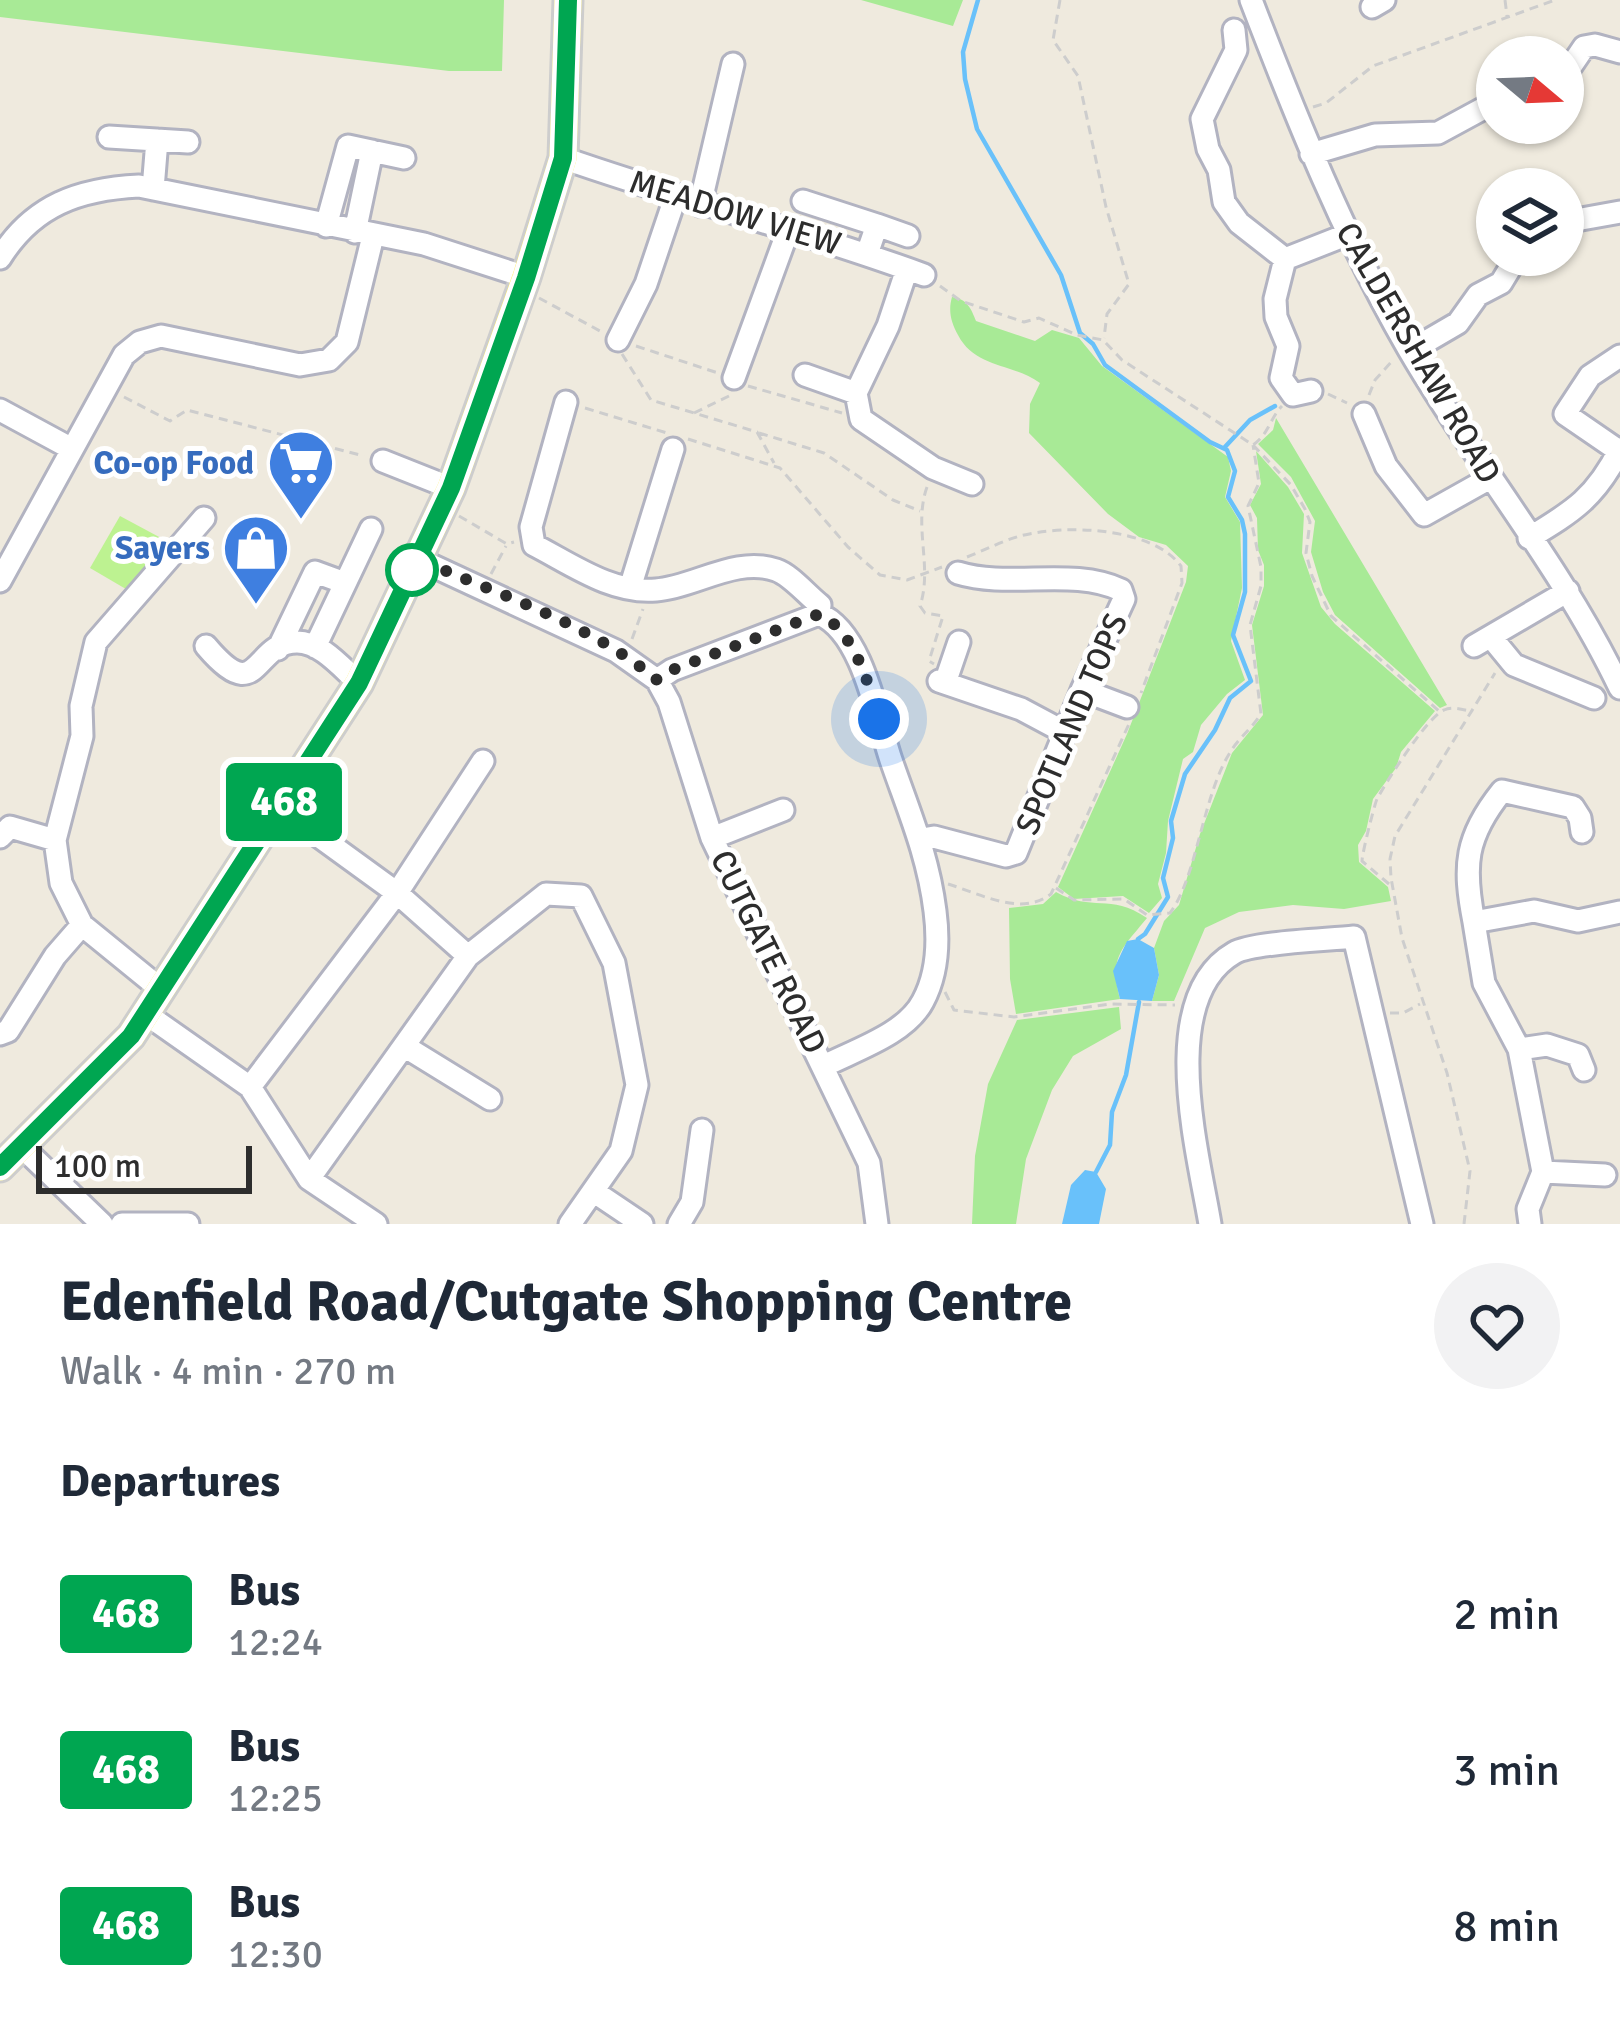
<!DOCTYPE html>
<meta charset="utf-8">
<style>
body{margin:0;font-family:Signika,sans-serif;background:#f2f2f3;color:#1f2937;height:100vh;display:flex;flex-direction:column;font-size:45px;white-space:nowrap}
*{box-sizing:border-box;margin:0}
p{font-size:39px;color:#747a83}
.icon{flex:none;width:66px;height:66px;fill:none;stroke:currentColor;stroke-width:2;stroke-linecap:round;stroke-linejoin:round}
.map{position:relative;height:1224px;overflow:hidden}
.panel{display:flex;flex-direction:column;background:#fff;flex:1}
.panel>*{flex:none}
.badge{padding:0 24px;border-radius:9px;font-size:42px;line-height:78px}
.needle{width:78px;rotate:109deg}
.buttons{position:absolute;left:1476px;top:36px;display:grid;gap:24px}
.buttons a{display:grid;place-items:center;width:108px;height:108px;border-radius:50%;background:#fff;box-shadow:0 3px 9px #0004;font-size:60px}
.scale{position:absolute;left:36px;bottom:30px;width:216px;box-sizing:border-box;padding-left:12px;border:6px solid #2d2d2d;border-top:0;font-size:33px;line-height:42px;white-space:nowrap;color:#2d2d2d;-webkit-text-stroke:9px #fff;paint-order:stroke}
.you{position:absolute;width:60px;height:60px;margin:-30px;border:9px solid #fff;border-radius:50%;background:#1a73e8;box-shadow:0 0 0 18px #1a73e833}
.map>.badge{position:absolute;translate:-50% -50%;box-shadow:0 0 0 6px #fff}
h2{padding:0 60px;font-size:45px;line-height:108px}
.round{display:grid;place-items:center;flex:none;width:126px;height:126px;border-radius:63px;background:#f2f2f3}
.summary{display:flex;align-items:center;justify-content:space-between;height:204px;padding:0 60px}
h1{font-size:57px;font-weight:700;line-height:90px}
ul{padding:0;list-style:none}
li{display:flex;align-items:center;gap:36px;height:156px;padding:0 60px}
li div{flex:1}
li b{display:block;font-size:45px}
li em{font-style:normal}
li .badge{min-width:132px;font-weight:700;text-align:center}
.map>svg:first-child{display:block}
.green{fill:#a8ea96}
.pitch{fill:#bdf291}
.water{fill:#69c1fa}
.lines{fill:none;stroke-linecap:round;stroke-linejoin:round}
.stream{stroke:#69c1fa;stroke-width:4.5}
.minor-casing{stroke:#b2b3c1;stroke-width:27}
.major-casing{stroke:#cdcdcd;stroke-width:33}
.path{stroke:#cdcdcd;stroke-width:3;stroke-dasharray:9 6;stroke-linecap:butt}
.minor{stroke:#fff;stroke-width:21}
.major{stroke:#feeb55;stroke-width:27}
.line-casing{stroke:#fff;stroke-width:27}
.line{stroke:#00a651;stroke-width:18}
.walk{stroke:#2d2d2d;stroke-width:12;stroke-dasharray:0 21.6}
.stop-dot{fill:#fff;stroke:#00a651;stroke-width:6}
.labels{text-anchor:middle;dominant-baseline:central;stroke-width:10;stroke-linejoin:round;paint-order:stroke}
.street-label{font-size:33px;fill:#2d2d2d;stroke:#fff}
.shop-label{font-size:33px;font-weight:bold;fill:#366cbe;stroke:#fff;text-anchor:end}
</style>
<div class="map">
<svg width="1620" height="1224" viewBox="0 0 1620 1224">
<rect width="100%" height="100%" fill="#efeade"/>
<path class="green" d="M 0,0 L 504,0 L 502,71 L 449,71 L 0,17 Z
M 861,0 L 963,0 L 953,26 Z
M 952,297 C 967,299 971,308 976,321 L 1035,341 L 1052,330 L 1079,338 L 1102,366 L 1228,457 L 1231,471 L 1225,497 L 1240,522 L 1242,588 L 1231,641 L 1245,680 L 1227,694 L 1201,725 L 1193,752 L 1183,759 L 1168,821 L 1166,853 L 1158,884 L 1162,898 L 1149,913 L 1123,896 L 1074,899 L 1058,887 L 1127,734 L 1186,582 L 1188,566 L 1166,545 L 1139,537 L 1108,514 L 1029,433 L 1030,404 L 1040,383 C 1012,363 975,368 958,335 C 951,322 948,311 952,297 Z
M 1276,418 L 1447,705 L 1440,708 L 1335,615 L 1323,592 L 1311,552 L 1315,521 L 1291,477 L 1258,444 L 1273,430 Z
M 1256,451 L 1288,487 L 1304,514 L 1302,553 L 1321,607 L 1335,624 L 1435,711 L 1401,752 L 1396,768 L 1373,799 L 1366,831 L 1358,845 L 1359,862 L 1388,887 L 1391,901 L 1344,909 L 1293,905 L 1239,912 L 1205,928 L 1174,1001 L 1152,1001 L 1159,975 L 1154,948 L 1164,921 L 1179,905 L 1200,834 L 1232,753 L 1263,715 L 1252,625 L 1264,586 L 1264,565 L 1258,550 L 1257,518 L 1250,505 L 1261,484 Z
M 1056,892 C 1093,913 1109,892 1147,918 C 1121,950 1109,957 1120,999 L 1016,1014 L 1010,979 L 1009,908 L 1043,904 Z
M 1119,1007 L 1121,1029 L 1073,1056 L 1052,1090 L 1026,1159 L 1016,1224 L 972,1224 L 975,1156 L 988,1084 L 1017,1020 Z"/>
<path class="pitch" d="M 120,516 L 161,538 L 131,592 L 90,568 Z"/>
<path class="water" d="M 1138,939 L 1154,948 L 1159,975 L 1152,1001 L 1120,999 L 1113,971 L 1127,941 Z
M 1085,1170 L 1096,1172 L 1106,1189 L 1099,1224 L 1062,1224 L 1071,1185 Z"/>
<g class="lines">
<path class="stream" d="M 978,0 L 963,52 L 965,79 L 977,129 L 1061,275 L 1080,333 L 1093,344 L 1105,365 L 1210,442 L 1227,450 L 1235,471 L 1228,497 L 1242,520 L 1245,534 L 1245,592 L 1233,635 L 1251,681 L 1230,698 L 1215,730 L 1185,774 L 1171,821 L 1173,838 L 1163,878 L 1168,897 L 1145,934 L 1138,939
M 1224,448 L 1250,420 L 1275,406
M 1096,1172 L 1110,1145 L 1112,1112 L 1126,1075 L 1139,1002"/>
<g class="minor-casing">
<path id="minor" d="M 1251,0 C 1297,120 1344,237 1408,348 C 1475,464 1563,568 1620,688
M 1372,7 L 1384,0
M 1234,30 L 1236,50 L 1202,119 L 1208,149 L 1219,170 L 1224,202 L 1239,223 L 1285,259 L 1346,235
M 1563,78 L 1584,47 L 1595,45 L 1620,52
M 109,137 L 188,142
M 1311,154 L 1375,135 L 1438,133 L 1497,101
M 563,158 C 683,200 805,231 924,275
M 153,189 L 157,140
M 803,201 L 877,225 L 867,254
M 700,205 L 733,64
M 877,225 L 908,236
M 326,226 L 348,146 L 404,158
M 355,232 L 372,151
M 1563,232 L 1576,220 L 1620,212
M 0,258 C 33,205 79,189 139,186 L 424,244 L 526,277
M 1285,259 L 1275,299 L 1276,317 L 1288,346 L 1281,378 L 1293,395 L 1311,391
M 907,269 L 888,326 L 856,393 L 861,419 L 933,468 L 972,484
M 618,340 L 646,284 L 675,198
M 1410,351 L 1458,323 L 1478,295 L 1501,283 L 1518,255
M 805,375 L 856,393
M 734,378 L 789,228
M 566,402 L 531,527 L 534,545 C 571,564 612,594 656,590 C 695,587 736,556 776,570 C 791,575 807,595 820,605 L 819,614 C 863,632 877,719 891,760 C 909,812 928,855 935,911 C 939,942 938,973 923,1001 C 906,1034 855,1050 824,1066
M 0,410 L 72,449
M 1364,414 L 1386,466 L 1424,515 L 1490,478
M 1619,451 L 1565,414 L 1590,376 L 1620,356
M 383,461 L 451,488
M 1529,538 C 1574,511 1596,497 1620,449
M 418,559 L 616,651 L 657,680 L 672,670 L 819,614
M 0,581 L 124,355 L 140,342 L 161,336 L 300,365 L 329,360 L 347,342 L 373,236
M 630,588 L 673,449
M 1491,637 L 1514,665 L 1594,698
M 206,646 C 260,710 252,642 297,642 C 321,642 342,668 359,683
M 1474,646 L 1568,591
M 315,647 L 371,529
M 278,649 L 315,572 L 345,583
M 657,680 L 669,702 L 712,838 L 869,1163 L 877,1224
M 939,681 L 1021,709 L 1066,733
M 945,683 L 959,642
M 1082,690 L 1127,707
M 280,808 L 397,893 L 468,956
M 1582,832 L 1580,818 L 1573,807 L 1502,791 C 1465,837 1463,866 1474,922 L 1534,911 L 1578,921 L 1620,912
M 0,837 L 10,827 L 55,840
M 712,838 L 783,810
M 922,839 L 934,837 L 1006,856 L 1016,853 L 1082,690 L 1124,599 L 1121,590 C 1072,567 1010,589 958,573
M 1474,922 L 1484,983 L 1519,1049 L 1543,1172 L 1528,1209 L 1530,1224
M 163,991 L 82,925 L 61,883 L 55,840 L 82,736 L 81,706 L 96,642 L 204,518
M 146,1014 L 250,1087 L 309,1179 L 376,1224
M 0,1034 L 8,1031 L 55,956 L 82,925
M 404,1046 L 490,1099
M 1519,1049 L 1547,1045 L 1578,1055 L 1584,1070
M 250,1087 L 397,893 L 483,761
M 21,1146 L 102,1224
M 1543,1172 L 1605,1175
M 309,1179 L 468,956 L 546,894 L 581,896 L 614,963 L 637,1085 L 621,1151 L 570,1224
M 593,1191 L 642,1224
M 122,1224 L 188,1224
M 679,1224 L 692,1202 L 702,1130
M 1210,1224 C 1198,1152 1156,998 1234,953 C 1253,942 1328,940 1354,937 L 1422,1224"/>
</g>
<g class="major-casing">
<path id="major" d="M 0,1167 L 131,1036 L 359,683 L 451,488 L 526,277 L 563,158 L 568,0"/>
</g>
<path class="path" d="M 1060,0 L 1053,40 L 1078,76 L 1106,207 L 1129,284 L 1107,314 L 1104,338
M 1505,0 L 1507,16
M 1313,107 L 1326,103 L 1373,66 L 1555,0
M 940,286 L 961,301 L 1024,322 L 1039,318 L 1077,335 L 1103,340 L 1122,360 L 1253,445 C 1269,434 1270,418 1282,406
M 539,298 L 600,331
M 636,346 L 718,373
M 622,354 L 651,400 L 757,432 L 774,463
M 748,386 L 842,413
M 1328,394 L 1347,403
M 1369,395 L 1375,380 L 1394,359
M 124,397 L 170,421 L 187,410 L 364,456
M 585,408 L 667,433
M 694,413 L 729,396
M 759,433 L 824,453 L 893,500 L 920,511
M 688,439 L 780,468 L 848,547 L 880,575 L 907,580 L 942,567
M 1253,445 L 1291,485 L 1305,509 L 1310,522 L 1306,553 L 1312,576 L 1331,616 L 1439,711
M 927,487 C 913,526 933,567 920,606 L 925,613 L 943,616 L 929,661 L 934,664
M 459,516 L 507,544 L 514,542
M 967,557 C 985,550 1002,541 1020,536 C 1065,524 1152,527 1181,566 L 1182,583 L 1141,693
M 491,574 L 506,546
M 632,639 L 643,609
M 948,884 C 981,894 1021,917 1051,894 L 1129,724
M 1389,884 L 1362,861 C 1362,854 1374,806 1377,799 C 1386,782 1428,716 1444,710 C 1453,706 1462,710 1471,711
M 1056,888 L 1074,900 L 1124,899 L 1147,915 L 1170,913 C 1197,878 1203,793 1231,751 C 1239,738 1252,728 1261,714 L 1250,625 L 1261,586 L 1261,567 L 1248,506 L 1259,483 L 1253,445
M 945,992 L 954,1010 L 1014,1017 L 1111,1004 L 1175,1005
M 1390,1013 L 1403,1013 L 1420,1004
M 1464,1224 L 1470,1171 L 1447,1073 L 1402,938 L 1391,878 L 1390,859 L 1395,836 L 1495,673"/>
<use href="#minor" class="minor"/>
<use href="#major" class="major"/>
</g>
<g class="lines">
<g class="line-casing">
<path id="line" d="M 0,1167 L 131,1036 L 359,683 L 451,488 L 526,278 L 563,158 L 568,0"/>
</g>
<use href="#line" class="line"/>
<path class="walk" d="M 412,570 L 418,559 C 495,593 593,625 657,680 L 672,670 L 819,614 C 854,630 869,685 879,719"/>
</g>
<defs>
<g id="supermarket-pin" transform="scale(3.45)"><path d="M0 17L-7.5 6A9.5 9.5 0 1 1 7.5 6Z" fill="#3f7fe0" stroke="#fff"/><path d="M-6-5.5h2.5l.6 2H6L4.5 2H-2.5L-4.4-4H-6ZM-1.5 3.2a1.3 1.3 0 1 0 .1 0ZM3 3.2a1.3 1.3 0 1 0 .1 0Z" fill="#fff"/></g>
<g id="shop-pin" transform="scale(3.45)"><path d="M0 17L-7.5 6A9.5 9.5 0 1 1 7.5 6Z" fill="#3f7fe0" stroke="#fff"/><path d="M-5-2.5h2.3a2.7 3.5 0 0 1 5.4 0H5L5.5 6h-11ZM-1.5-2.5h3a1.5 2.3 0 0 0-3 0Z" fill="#fff"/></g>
</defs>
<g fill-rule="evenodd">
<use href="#supermarket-pin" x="301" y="463"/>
<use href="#shop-pin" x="256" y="548"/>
</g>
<circle class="stop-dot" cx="412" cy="570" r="24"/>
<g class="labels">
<g class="street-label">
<text transform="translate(735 213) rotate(17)">MEADOW VIEW</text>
<text transform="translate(1418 353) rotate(60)">CALDERSHAW ROAD</text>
<text transform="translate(1072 724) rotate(-67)">SPOTLAND TOPS</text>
<text transform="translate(768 952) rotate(64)">CUTGATE ROAD</text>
</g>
<g class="shop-label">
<text x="254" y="463">Co-op Food</text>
<text x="210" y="548">Sayers</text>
</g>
</g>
</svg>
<div class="buttons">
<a><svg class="needle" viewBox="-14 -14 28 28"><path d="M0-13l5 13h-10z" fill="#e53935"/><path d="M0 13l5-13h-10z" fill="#747a83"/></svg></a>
<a><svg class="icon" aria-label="layers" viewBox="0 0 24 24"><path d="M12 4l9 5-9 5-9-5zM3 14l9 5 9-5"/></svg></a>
</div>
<div class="scale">100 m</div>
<div class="you" style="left:879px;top:719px"></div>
<b class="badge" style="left:284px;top:802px;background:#00a651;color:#fff">468</b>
</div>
<section class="panel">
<div class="summary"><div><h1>Edenfield Road/Cutgate Shopping Centre</h1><p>Walk · 4 min · 270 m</p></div><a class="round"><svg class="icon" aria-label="heart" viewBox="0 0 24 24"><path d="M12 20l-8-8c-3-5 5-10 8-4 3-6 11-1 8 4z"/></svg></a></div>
<h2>Departures</h2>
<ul>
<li><span class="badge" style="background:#00a651;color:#fff">468</span><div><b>Bus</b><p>12:24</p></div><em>2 min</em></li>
<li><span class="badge" style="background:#00a651;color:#fff">468</span><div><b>Bus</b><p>12:25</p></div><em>3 min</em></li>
<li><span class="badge" style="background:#00a651;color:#fff">468</span><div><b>Bus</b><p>12:30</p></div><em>8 min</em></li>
</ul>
</section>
